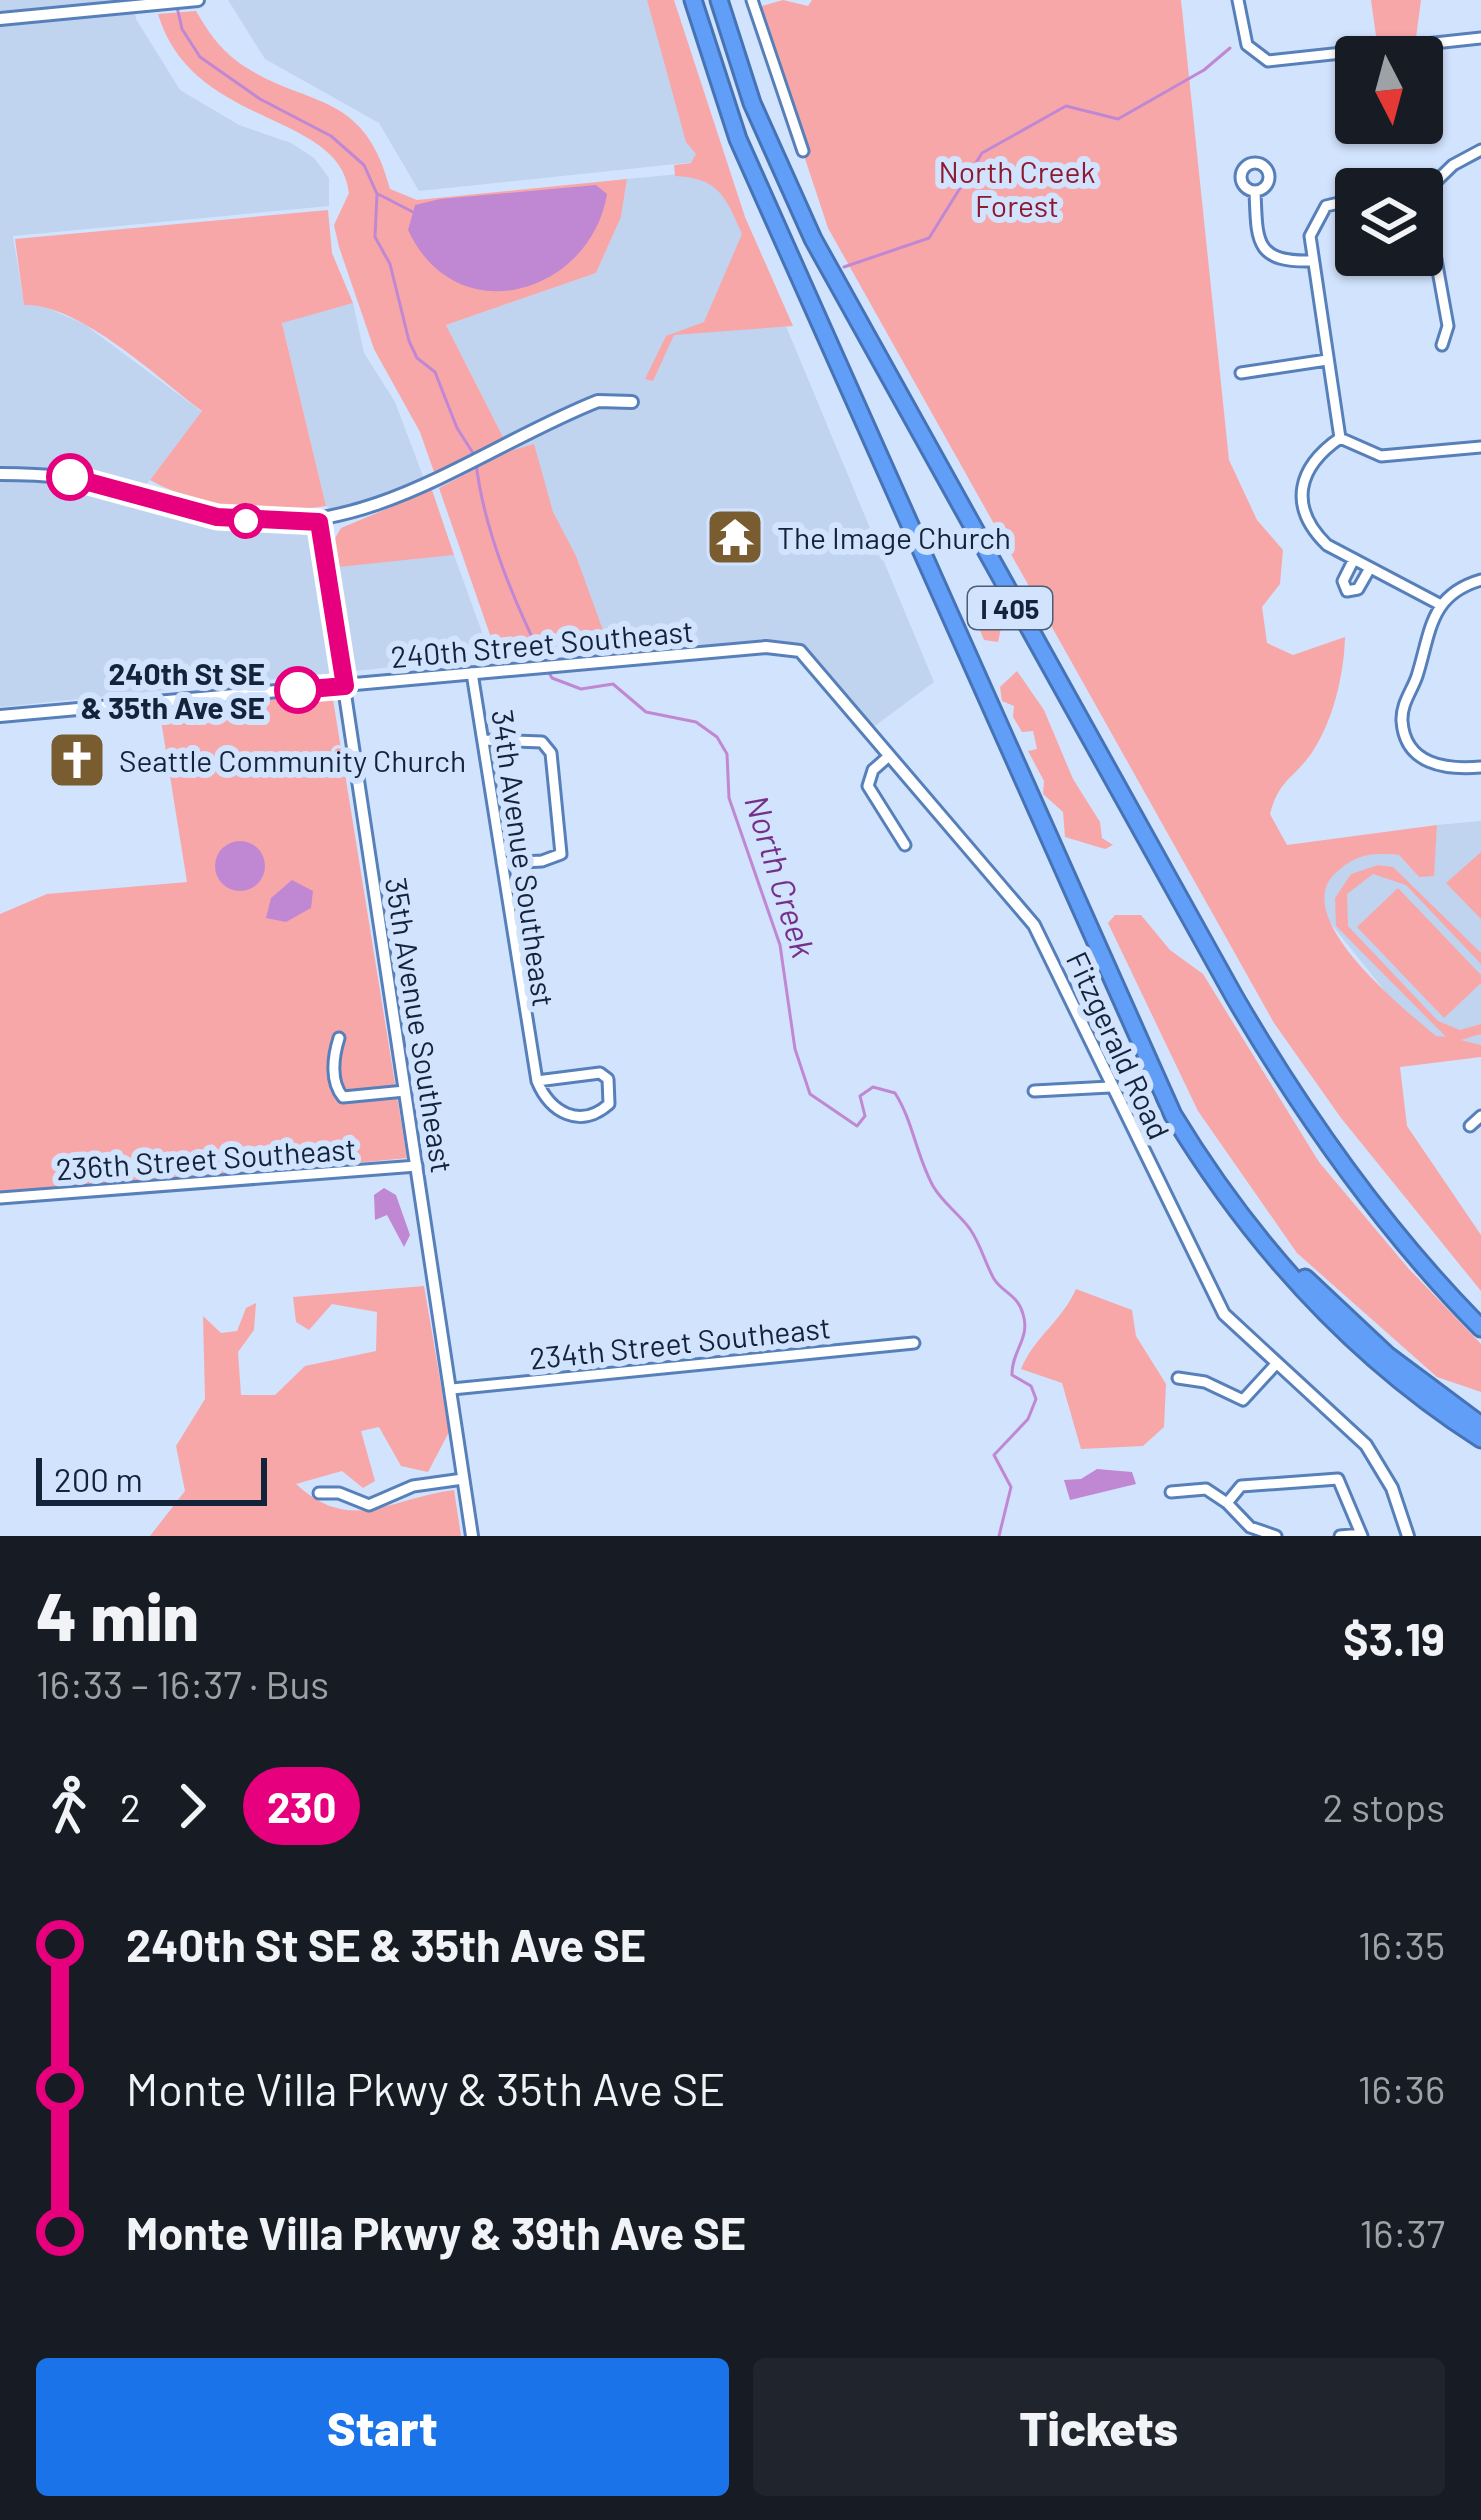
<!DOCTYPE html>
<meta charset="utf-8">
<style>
body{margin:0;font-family:Barlow,sans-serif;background:#20242c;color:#f1f3f6;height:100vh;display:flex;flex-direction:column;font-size:45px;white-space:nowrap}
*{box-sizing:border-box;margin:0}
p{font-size:39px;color:#9ea1a6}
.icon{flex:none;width:66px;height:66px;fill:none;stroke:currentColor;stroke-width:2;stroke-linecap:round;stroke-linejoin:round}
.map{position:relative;height:1536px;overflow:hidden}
.sheet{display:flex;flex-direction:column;background:#171b24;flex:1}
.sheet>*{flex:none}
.badge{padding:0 24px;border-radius:39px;font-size:42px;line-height:78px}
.needle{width:78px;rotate:174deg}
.fabs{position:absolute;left:1335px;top:36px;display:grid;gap:24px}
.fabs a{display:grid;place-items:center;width:108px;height:108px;border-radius:12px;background:#171b24;box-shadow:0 3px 9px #0004;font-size:60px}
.scale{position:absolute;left:36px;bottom:30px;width:231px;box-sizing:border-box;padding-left:12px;border:6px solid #12233a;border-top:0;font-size:33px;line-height:42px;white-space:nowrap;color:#12233a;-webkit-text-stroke:9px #d1e3fd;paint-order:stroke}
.map>.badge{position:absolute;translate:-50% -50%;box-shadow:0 0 0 6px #fff}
.legs{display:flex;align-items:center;gap:18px;height:132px;padding:0 36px;font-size:39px}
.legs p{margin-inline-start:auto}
.head{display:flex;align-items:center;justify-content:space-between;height:204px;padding:0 36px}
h1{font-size:66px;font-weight:800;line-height:90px}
.action{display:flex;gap:24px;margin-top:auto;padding:24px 36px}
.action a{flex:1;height:138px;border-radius:12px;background:#1a73e8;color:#fff;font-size:48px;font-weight:800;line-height:138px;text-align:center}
.action a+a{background:#20242c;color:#f1f3f6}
ul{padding:0 36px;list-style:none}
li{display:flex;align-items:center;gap:42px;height:144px;font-size:45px}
li i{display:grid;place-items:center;width:18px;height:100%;margin:0 15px;background:currentColor}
li i::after{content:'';width:30px;height:30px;margin:-15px;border:9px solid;border-radius:50%;background:#171b24}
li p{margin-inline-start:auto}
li:first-child i{background:linear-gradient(#0000 50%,currentColor 0)}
li:last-child i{background:linear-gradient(currentColor 50%,#0000 0)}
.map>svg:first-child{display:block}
.built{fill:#c0d3ef}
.green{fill:#f8a7a9}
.water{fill:#c088d3}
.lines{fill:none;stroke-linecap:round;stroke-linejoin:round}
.stream{stroke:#c088d3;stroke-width:3}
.minor-casing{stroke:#5780ba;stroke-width:15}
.tertiary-casing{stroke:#5780ba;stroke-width:16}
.motorway-casing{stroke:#4573b5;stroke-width:21}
.minor{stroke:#fff;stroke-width:9}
.tertiary{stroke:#fff;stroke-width:10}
.motorway{stroke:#609ef7;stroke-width:15}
.line-1-casing{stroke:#fff;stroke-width:27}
.line-1{stroke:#e6007e;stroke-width:18}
.stop-1-dot{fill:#fff;stroke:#e6007e;stroke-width:6}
.labels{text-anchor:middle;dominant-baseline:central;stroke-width:12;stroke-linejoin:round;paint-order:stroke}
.shield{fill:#d1e3fd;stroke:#4b5d74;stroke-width:3}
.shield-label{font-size:27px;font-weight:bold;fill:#12233a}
.park-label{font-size:30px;fill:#8f192f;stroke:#d1e3fd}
.poi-label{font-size:30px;fill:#12233a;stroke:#d1e3fd;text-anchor:start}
.street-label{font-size:30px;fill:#12233a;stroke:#d1e3fd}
.stop-label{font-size:30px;font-weight:bold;fill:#12233a;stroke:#d1e3fd;text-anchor:end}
.water-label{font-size:33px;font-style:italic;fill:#75318a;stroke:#d1e3fd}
</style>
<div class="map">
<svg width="1481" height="1536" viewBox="0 0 1481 1536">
<rect width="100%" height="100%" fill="#d1e3fd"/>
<path class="built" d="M 0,0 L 133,0 L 136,19 L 180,90 L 239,125 L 291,143 L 314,158 L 329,178 L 329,206 L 13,236 L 24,304 L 38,304 L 84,324 L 202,412 L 136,498 L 226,525 L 315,527 L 322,568 L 454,555 L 491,657 L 0,707 Z
M 228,0 L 660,0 L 704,161 L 419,191 L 379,123 L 265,59 Z
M 721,170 L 934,682 L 868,731 L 791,647 L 616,659 L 446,325 L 596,273 L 621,217 L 627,179 Z
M 353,303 L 364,353 L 395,402 L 424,479 L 345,516 L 326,506 L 282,322 Z
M 1481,821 L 1481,1045 L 1435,1036 L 1388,995 L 1324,915 L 1322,893 L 1333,874 L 1363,852 L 1399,855 L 1419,877 L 1435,851 L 1437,825 Z"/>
<path class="green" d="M 647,0 L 674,0 L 745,217 L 793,326 L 674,335 L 653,381 L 645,379 L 666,336 L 704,322 L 742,234 C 725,195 718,178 675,176 L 674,165 L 691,163 L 696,154 L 686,142 Z
M 783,0 L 808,6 L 812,0 L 1181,0 L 1229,460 L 1257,520 L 1283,550 L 1280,584 L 1262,607 L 1267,643 L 1293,655 L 1345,637 C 1344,675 1333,722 1311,754 C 1292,780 1279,780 1270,814 L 1287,845 L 1437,825 L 1434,876 L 1419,877 L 1399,855 C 1372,853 1360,853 1339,870 C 1283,913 1403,1008 1436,1036 L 1446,1037 L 1336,926 L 1335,898 L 1351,874 L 1378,865 L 1393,867 L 1481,953 L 1481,964 L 1406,885 L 1373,874 L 1347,894 L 1348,926 L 1438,1021 L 1460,1030 L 1481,1024 L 1481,1034 L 1461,1040 L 1481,1045 L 1481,1057 L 1400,1067 L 1407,1126 L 1481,1235 L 1481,1291 L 1341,1118 L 1274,1023 L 828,228 L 755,8 Z
M 1371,0 L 1421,0 L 1416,38 L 1377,43 Z
M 196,11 C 207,30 219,48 238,62 C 304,109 364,87 390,189 L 417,200 L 627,179 L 621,217 L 596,273 L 446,325 L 504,439 L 434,472 L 420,432 L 374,349 L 339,247 L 334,225 L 349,193 C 340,110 192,129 158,14 Z
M 328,210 L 332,253 L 353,303 L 282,323 L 326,506 C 272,514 199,508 150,480 L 202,411 C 158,378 79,303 24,305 L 15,239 Z
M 534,444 L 553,512 L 576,556 L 608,644 L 497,655 L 439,488 L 510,451 Z
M 432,490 L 454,555 L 338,567 L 334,540 L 341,528 Z
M 983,587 L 991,590 L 1001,628 L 998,642 L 984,640 L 972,611 Z
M 1017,671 L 1044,710 L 1073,779 L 1100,822 L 1102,838 L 1113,845 L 1105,849 L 1065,837 L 1063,812 L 1043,794 L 1044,781 L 1028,751 L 1037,749 L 1033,731 L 1022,732 L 1013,717 L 1014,706 L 1002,701 L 1000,687 Z
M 332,693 L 407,1158 L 0,1198 L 0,914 L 47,894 L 187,882 L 159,708 Z
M 1481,852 L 1481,919 L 1446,883 Z
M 1398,888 L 1481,975 L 1481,983 L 1444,1018 L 1357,927 Z
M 1115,915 L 1141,915 L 1170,950 L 1203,974 L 1319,1162 L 1408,1268 L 1481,1344 L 1481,1392 L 1437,1377 L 1297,1253 L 1198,1111 L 1108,923 Z
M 424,1286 L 449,1432 L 428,1472 L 401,1466 L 379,1427 L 361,1431 L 375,1481 L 363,1488 L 342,1471 L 296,1484 C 351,1535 391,1498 454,1490 L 461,1536 L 150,1536 L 185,1491 L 176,1446 L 205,1399 L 203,1316 L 221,1333 L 237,1331 L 246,1308 L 256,1303 L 254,1330 L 238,1352 L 241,1395 L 275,1395 L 305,1366 L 376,1351 L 377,1312 L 332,1304 L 309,1330 L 296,1322 L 293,1297 Z
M 1076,1289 L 1132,1310 L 1136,1336 L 1166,1384 L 1164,1427 L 1143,1446 L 1081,1449 L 1062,1383 L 1021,1369 C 1035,1336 1062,1321 1076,1289 Z"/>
<path class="water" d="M 596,185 L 607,194 C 591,293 457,335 408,230 L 415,205 L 440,199 Z
M215 866a25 25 0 1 1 50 0a25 25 0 1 1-50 0Z
M 292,880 L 313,891 L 311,908 L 286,922 L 266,918 L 271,898 Z
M 384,1188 L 396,1195 L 410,1235 L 404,1247 L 387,1215 L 375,1220 L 374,1195 Z
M 1097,1469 L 1132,1472 L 1136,1484 L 1070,1500 L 1064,1480 L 1081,1479 Z"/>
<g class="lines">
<path class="stream" d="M 177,7 L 182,29 L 200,57 L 260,99 L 331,136 L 364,165 L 377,194 L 375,237 L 390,264 L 409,341 L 417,358 L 435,372 L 457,428 L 473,453
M 378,194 L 413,212
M 844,267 L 929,238 L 982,153 L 1066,106 L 1118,119 L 1204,70 L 1230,48
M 476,463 C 484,531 514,601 544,662
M 548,671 L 552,678 L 581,689 L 613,684 L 646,712 L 696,722 L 717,737 L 727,754 L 729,798 L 780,945 L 795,1049 L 810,1094 L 857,1126 L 865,1116 L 860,1096 L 873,1087 L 895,1093 C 913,1121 916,1155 933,1186 C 942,1202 959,1214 970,1229 C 981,1245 985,1263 994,1279 C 1003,1293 1018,1295 1023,1314 C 1031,1338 1011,1352 1012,1375 L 1031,1386 L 1036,1399 L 1028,1419 L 994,1455 L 1011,1487 L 999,1536"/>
<g class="minor-casing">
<path id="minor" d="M 752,0 L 803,151
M 1238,0 L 1247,45 L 1268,61 L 1481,38
M1241 177a14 14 0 1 1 28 0a14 14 0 1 1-28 0Z
M 1359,182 L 1360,189
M 1255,191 C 1257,241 1254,263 1313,261
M 1424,193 L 1448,326 L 1442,345
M 1424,193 L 1453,165 L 1481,150
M 1241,373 L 1327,360
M 1340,438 L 1310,236 L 1326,206 L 1356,199
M 1340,438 C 1298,467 1287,506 1327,545 L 1439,604
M 1340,438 L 1381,456 L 1481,447
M 1354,559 L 1343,581 L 1347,591 L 1358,589 L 1370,568
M 1481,580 C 1429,595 1431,632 1417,676 C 1412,691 1401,704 1402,721 C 1405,765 1446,770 1481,767
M 472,673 L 537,1081 C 550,1112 580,1130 609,1104 L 608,1079 L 600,1073 L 537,1081
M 483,740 L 542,742 L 551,753 L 561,854 L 542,861 L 502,863
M 889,756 L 873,770 L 868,786 L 905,845
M 339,1038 C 333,1057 330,1082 343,1097 L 405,1091
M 1034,1091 L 1110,1087
M 1470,1126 L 1481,1116
M 0,1198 L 417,1166
M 1178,1378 L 1205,1382 L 1243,1400 L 1277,1363
M 452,1389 L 914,1343
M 1171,1492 L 1206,1489 L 1227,1503 L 1241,1486 L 1338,1479 L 1362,1536
M 319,1493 L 339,1493 L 369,1505 L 413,1486 L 463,1479
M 1227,1503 L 1250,1527 L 1276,1536
M 1340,1536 L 1361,1534"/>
</g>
<g class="tertiary-casing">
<path id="tertiary" d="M 0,19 L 198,0
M 0,474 C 43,474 85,477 127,488 C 168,500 206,517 250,521 C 377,534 484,446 598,401 L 632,402
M 319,522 L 472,1536
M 0,716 L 766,647 L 800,651 L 1034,925 L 1224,1314 L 1366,1445 L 1392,1488 L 1408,1536"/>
</g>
<g class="motorway-casing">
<path id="motorway" d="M 693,0 L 738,139 L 1173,1115 C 1252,1245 1353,1357 1481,1439
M 719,0 L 752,103 L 813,239 L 1235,998 C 1304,1116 1385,1231 1481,1328
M 1305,1278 L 1387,1355 L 1481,1425"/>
</g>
<use href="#minor" class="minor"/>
<use href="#tertiary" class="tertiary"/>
<use href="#motorway" class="motorway"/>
</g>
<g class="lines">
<g class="line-1-casing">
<path id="line-1" d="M 70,477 L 217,517 L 319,522 L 345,686 L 298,690"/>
</g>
<use href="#line-1" class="line-1"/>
</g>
<defs>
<g id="temple-square" transform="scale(3)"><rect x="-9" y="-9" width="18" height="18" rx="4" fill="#795c2f" stroke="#d1e3fd"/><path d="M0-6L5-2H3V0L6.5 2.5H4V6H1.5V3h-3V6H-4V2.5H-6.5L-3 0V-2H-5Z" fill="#fff"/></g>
<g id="church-square" transform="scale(3)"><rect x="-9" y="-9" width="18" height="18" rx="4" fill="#795c2f" stroke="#d1e3fd"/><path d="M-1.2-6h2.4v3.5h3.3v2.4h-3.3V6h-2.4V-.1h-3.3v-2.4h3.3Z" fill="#fff"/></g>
</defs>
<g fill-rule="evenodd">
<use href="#temple-square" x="735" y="537"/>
<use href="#church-square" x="77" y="760"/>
</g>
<g class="stop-1-dot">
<circle cx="70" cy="477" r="21"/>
<circle cx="246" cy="521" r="15"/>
<circle cx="298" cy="690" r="21"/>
</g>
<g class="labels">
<rect class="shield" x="968" y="587" width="84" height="42" rx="9"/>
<g class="shield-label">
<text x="1010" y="608">I 405</text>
</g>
<g class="park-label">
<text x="1017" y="171">North Creek<tspan x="1017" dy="34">Forest</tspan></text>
</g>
<g class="poi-label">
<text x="777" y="537">The Image Church</text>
<text x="119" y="760">Seattle Community Church</text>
</g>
<g class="street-label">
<text transform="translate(542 643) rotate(-5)">240th Street Southeast</text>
<text transform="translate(524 858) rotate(82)">34th Avenue Southeast</text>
<text transform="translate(420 1025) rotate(81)">35th Avenue Southeast</text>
<text transform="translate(1119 1045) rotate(65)">Fitzgerald Road</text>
<text transform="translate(206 1158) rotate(-4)">236th Street Southeast</text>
<text transform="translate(680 1342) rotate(-6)">234th Street Southeast</text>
</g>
<g class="stop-label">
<text x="265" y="673">240th St SE<tspan x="265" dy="34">&amp; 35th Ave SE</tspan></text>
</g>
<g class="water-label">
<text transform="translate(781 876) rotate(73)">North Creek</text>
</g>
</g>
</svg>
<div class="fabs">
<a><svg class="needle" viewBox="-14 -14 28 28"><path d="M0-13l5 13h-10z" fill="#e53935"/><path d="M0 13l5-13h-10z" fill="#9ea1a6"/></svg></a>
<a><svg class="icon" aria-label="layers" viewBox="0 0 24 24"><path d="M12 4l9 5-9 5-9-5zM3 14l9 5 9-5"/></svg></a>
</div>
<div class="scale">200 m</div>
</div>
<section class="sheet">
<div class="head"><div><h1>4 min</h1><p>16:33 – 16:37 · Bus</p></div><b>$3.19</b></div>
<div class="legs"><svg class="icon" aria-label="walk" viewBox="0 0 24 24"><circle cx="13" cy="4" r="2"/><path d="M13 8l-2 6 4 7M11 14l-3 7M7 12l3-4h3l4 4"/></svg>2<svg class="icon" aria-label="forward" viewBox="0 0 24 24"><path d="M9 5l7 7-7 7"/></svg><b class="badge" style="background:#e6007e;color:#fff">230</b><p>2 stops</p></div>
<ul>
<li><i style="color:#e6007e"></i><b>240th St SE &amp; 35th Ave SE</b><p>16:35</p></li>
<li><i style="color:#e6007e"></i><span>Monte Villa Pkwy &amp; 35th Ave SE</span><p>16:36</p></li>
<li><i style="color:#e6007e"></i><b>Monte Villa Pkwy &amp; 39th Ave SE</b><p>16:37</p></li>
</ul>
<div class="action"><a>Start</a><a>Tickets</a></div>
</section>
